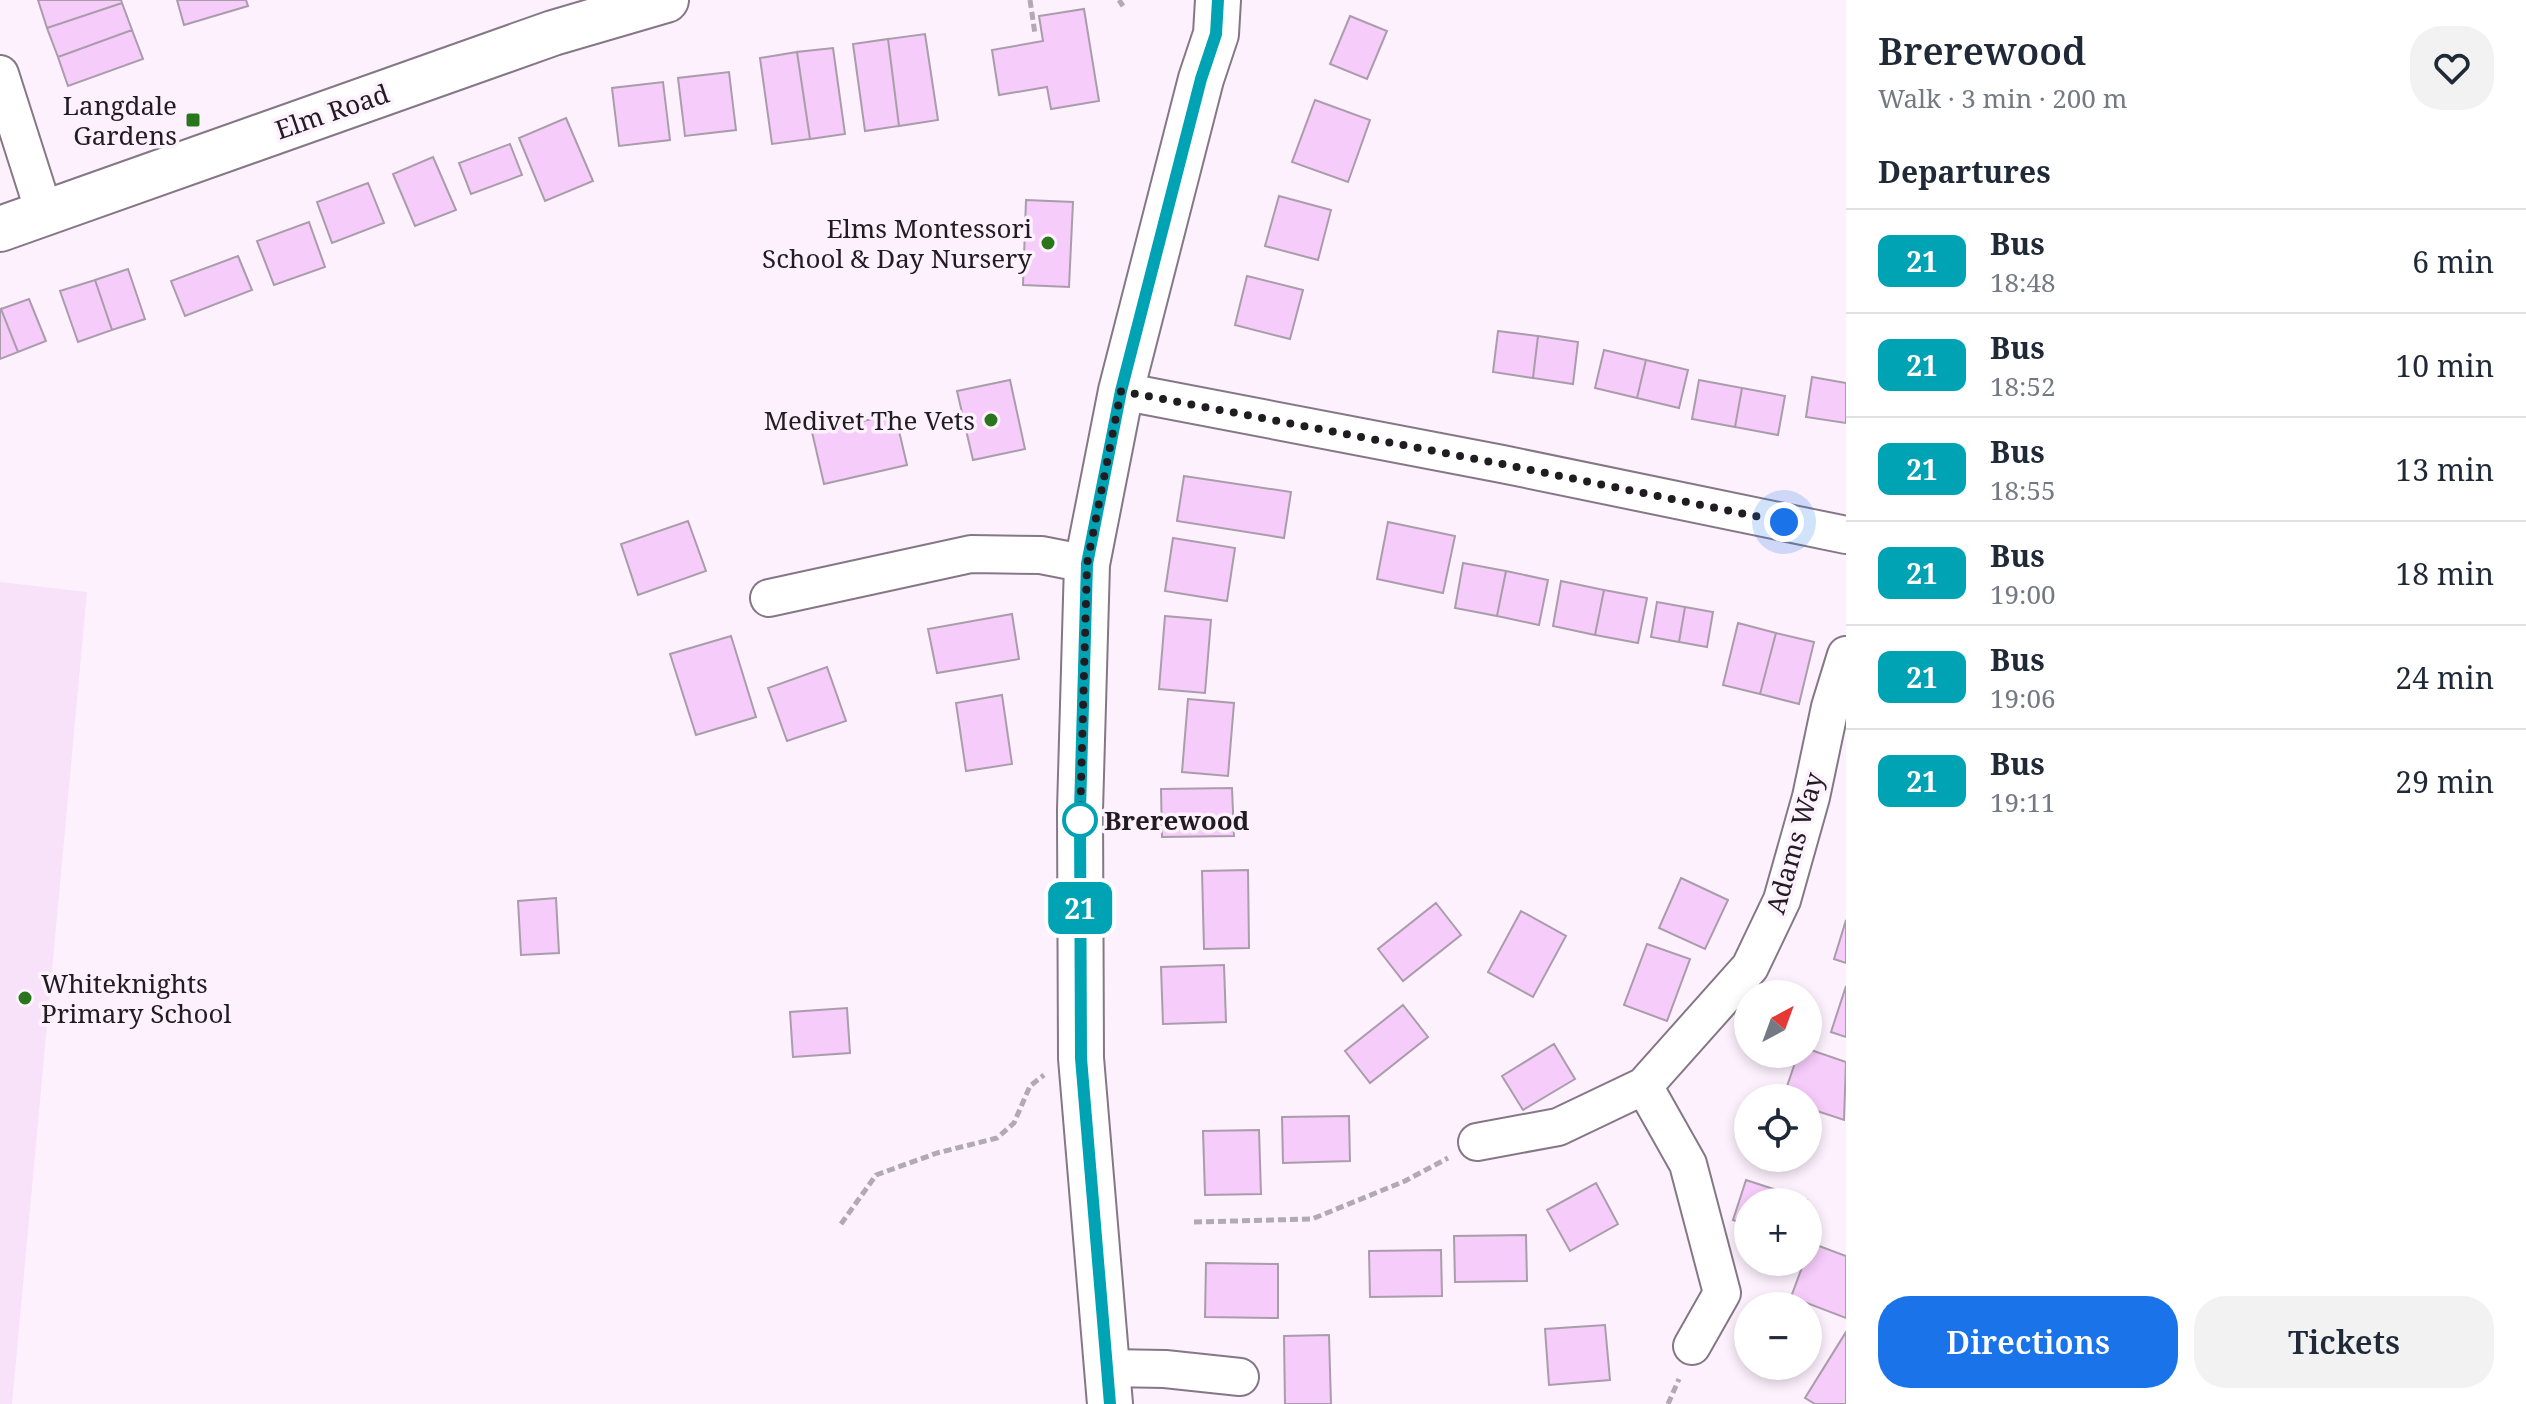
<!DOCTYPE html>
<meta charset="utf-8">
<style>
body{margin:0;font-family:"Noto Serif",serif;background:#f2f2f3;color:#1f2937;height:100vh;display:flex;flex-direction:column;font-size:30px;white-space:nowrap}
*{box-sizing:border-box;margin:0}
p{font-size:26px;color:#747a83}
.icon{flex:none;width:44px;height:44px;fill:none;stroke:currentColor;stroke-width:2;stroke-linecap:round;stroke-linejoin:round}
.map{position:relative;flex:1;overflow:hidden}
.side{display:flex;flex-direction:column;background:#fff;width:680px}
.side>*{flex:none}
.badge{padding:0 16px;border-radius:12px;font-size:28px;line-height:52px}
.needle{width:52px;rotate:41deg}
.fabs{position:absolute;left:1734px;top:980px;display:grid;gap:16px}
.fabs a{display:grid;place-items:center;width:88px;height:88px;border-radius:50%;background:#fff;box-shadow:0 4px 12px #0003;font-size:40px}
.you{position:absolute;width:40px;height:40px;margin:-20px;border:6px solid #fff;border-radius:50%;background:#1a73e8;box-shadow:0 0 0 12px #1a73e833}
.map>.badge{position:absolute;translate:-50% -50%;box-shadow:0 0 0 4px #fff}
h2{padding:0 32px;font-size:30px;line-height:72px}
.round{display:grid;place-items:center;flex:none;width:84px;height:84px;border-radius:32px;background:#f2f2f3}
.headline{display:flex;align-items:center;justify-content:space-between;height:136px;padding:0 32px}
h1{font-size:38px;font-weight:600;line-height:60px}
.cta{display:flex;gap:16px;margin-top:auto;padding:16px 32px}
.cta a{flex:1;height:92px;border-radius:32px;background:#1a73e8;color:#fff;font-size:32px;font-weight:600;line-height:92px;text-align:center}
.cta a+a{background:#f2f2f3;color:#1f2937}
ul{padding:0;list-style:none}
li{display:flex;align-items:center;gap:24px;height:104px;padding:0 32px;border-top:2px solid #e0e1e3}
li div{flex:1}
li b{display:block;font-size:30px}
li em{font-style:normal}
li .badge{min-width:88px;font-weight:700;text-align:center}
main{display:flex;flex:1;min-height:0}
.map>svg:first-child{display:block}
.built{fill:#f7e2f9}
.building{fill:#f6ccfa;stroke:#aa9cab;stroke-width:2}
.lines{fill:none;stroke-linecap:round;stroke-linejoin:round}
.street-casing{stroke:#857786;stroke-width:40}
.secondary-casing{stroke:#857786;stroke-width:48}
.path{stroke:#b3a9b4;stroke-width:5;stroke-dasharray:8 4;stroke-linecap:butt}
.street{stroke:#fff;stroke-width:36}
.secondary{stroke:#fff;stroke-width:44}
.line-casing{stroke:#fff;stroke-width:18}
.line{stroke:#00a3b4;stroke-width:12}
.walk{stroke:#211c22;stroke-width:8;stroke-dasharray:0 14.4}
.poi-dot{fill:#29761d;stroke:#fdf1fe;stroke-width:3}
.stop-dot{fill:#fff;stroke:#00a3b4;stroke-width:4}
.labels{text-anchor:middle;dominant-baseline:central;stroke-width:7;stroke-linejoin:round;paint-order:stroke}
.poi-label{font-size:26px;fill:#211c22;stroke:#fdf1fe;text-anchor:end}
.street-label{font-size:26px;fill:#211c22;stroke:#fdf1fe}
.stop-label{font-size:26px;font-weight:bold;fill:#211c22;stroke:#fdf1fe;text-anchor:start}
</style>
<main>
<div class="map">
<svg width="1846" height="1404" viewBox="0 0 1846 1404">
<rect width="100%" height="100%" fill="#fdf1fe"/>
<path class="built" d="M 0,582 L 87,592 L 12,1404 L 0,1404 Z"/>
<path class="building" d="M 38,0 L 121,0 L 122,3 L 47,28 Z
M 177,0 L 246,0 L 248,6 L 184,25 Z
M 122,3 L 132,30 L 58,57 L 47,28 Z
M 1084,9 L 1099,101 L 1051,109 L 1047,87 L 999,95 L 992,50 L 1043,41 L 1039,16 Z
M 1350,16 L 1387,31 L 1367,79 L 1330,64 Z
M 132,30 L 143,59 L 68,86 L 58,57 Z
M 925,34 L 938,120 L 899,126 L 888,39 Z
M 888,39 L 899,126 L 865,131 L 853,44 Z
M 833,48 L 845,134 L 810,139 L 797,52 Z
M 797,52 L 810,139 L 772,144 L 760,58 Z
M 729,72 L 736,130 L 685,136 L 678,78 Z
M 663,82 L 670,140 L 619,146 L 612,88 Z
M 1315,100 L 1370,120 L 1348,182 L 1292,162 Z
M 566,118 L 593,181 L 545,201 L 519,138 Z
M 510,144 L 522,175 L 471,194 L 459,163 Z
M 433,157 L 456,210 L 415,226 L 393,174 Z
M 368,183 L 384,223 L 332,243 L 317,202 Z
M 1279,196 L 1331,210 L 1318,260 L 1265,246 Z
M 1026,200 L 1073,202 L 1069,287 L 1023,285 Z
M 309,222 L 325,267 L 274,285 L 257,241 Z
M 238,256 L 252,290 L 185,316 L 171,281 Z
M 128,269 L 145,319 L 112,330 L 95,280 Z
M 1247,276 L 1303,290 L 1290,339 L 1235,325 Z
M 95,280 L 112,330 L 78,342 L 60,291 Z
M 29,299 L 46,341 L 18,352 L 1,309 Z
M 1,309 L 18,352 L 0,359 L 0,310 Z
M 1498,331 L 1538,336 L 1533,378 L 1493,372 Z
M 1538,336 L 1578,342 L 1573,384 L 1533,378 Z
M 1604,350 L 1646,360 L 1637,398 L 1595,388 Z
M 1646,360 L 1688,370 L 1679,408 L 1637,398 Z
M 1812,377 L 1846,383 L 1846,423 L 1806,417 Z
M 1010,380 L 1025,449 L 973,460 L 957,391 Z
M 1699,380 L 1742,388 L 1735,427 L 1692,419 Z
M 1742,388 L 1785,396 L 1778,435 L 1735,427 Z
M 895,414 L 907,465 L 824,484 L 812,432 Z
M 1184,476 L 1291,492 L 1284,538 L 1177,521 Z
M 688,521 L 706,571 L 638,595 L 621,544 Z
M 1388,522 L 1455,536 L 1443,593 L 1377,579 Z
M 1173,538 L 1235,548 L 1227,601 L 1165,591 Z
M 1463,563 L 1506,571 L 1497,616 L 1455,608 Z
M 1506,571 L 1548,580 L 1539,625 L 1497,616 Z
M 1561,581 L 1604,590 L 1595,635 L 1553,626 Z
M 1604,590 L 1647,598 L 1638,643 L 1595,635 Z
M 1657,602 L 1685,607 L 1679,642 L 1651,637 Z
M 1685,607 L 1713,612 L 1707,647 L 1679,642 Z
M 1012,614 L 1019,659 L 937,673 L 928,629 Z
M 1165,616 L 1211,620 L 1205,693 L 1159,689 Z
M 1738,623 L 1776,633 L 1760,694 L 1723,685 Z
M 1776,633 L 1814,642 L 1799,704 L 1760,694 Z
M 731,636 L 756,717 L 696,735 L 670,654 Z
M 827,667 L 846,721 L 787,741 L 768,688 Z
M 1002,695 L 1012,764 L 966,771 L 956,703 Z
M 1188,699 L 1234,703 L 1228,776 L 1182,772 Z
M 1232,788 L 1234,836 L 1162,837 L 1161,789 Z
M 1248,870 L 1249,948 L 1204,949 L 1202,871 Z
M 1681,878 L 1728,900 L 1705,949 L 1659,928 Z
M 556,898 L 559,953 L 521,955 L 518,901 Z
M 1436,903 L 1461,935 L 1403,981 L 1378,949 Z
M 1521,911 L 1566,936 L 1533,997 L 1488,972 Z
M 1846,920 L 1846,963 L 1834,959 Z
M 1647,944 L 1690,959 L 1667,1021 L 1624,1005 Z
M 1224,965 L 1226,1022 L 1163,1024 L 1161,967 Z
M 1846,986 L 1846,1037 L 1831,1032 Z
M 1403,1005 L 1428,1037 L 1370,1083 L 1345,1051 Z
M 847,1008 L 850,1053 L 793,1057 L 790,1012 Z
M 1554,1044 L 1575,1079 L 1523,1110 L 1502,1076 Z
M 1808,1049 L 1846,1062 L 1844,1120 L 1808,1108 L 1808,1098 L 1783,1098 L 1798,1054 L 1808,1054 Z
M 1349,1116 L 1350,1161 L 1283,1163 L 1282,1117 Z
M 1259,1130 L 1261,1194 L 1205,1195 L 1203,1131 Z
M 1746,1180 L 1807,1200 L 1806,1202 L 1748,1202 L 1748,1225 L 1733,1220 Z
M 1596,1183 L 1618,1224 L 1570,1251 L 1547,1210 Z
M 1526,1235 L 1527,1281 L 1455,1282 L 1454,1236 Z
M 1811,1243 L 1846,1256 L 1846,1318 L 1791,1297 L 1804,1262 L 1808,1262 Z
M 1441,1250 L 1442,1296 L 1370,1297 L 1369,1251 Z
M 1206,1263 L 1278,1264 L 1278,1318 L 1205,1317 Z
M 1605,1325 L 1610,1380 L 1549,1385 L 1545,1329 Z
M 1846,1332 L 1846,1404 L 1815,1404 L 1805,1398 Z
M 1329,1335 L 1331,1404 L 1285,1404 L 1284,1336 Z"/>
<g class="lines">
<g class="street-casing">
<path id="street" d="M 0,74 L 44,212
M 1121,391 L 1502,464 L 1846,535
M 769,598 L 971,554 L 1041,555 L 1087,564
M 1644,1086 L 1688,1164 L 1722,1293 L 1692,1346
M 1477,1142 L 1558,1127 L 1644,1086 L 1750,967 L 1782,900 L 1811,797 L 1830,707 L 1846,655
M 1107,1368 L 1165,1369 L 1240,1377"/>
</g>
<g class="secondary-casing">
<path id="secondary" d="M 0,229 L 553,33 L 666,0
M 1110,1404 L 1081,1058 L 1080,810 L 1087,564 L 1121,391 L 1201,79 L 1216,34 L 1218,0"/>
</g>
<path class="path" d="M 1030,0 L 1035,34
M 1119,0 L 1123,6
M 1194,1222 L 1312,1219 L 1405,1181 L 1448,1158
M 841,1224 L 876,1175 L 937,1153 L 997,1138 L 1014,1123 L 1030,1086 L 1044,1075
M 1668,1404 L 1679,1379"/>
<use href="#street" class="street"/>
<use href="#secondary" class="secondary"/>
</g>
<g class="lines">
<g class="line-casing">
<path id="line" d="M 1110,1404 L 1081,1058 L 1080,810 L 1087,564 L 1121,391 L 1201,79 L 1216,34 L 1218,0"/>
</g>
<use href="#line" class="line"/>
<path class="walk" d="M 1080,820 L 1087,564 L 1121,391 L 1502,464 L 1784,522"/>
</g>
<g class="poi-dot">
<rect x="185" y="112" width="16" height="16" rx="4"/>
<circle cx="1048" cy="243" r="8"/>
<circle cx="991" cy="420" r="8"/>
<circle cx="25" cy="998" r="8"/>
</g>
<circle class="stop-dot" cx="1080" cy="820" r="16"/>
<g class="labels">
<g class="poi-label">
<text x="177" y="105">Langdale<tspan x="177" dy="30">Gardens</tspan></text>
<text x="1032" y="228">Elms Montessori<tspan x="1032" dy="30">School &amp; Day Nursery</tspan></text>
<text x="975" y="420">Medivet The Vets</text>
<text x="41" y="983" text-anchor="start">Whiteknights<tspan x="41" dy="30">Primary School</tspan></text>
</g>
<g class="street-label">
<text transform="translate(332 111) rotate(-19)">Elm Road</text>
<text transform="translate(1794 843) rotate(-74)">Adams Way</text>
</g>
<g class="stop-label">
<text x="1104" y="820">Brerewood</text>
</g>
</g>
</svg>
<div class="fabs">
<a><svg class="needle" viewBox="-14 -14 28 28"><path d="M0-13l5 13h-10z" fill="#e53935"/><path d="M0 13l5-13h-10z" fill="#747a83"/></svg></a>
<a><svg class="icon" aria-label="locate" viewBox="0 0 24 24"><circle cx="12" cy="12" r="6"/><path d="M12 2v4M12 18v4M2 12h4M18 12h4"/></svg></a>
<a>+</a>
<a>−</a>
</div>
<div class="you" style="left:1784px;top:522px"></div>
<b class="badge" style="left:1080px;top:908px;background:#00a3b4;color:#fff">21</b>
</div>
<section class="side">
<div class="headline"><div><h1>Brerewood</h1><p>Walk · 3 min · 200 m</p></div><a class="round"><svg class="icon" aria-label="heart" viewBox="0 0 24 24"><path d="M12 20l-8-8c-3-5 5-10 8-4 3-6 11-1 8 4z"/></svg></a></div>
<h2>Departures</h2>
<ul>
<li><span class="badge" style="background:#00a3b4;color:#fff">21</span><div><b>Bus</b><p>18:48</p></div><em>6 min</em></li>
<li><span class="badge" style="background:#00a3b4;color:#fff">21</span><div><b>Bus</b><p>18:52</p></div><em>10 min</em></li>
<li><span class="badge" style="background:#00a3b4;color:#fff">21</span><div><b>Bus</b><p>18:55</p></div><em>13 min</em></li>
<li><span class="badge" style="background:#00a3b4;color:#fff">21</span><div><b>Bus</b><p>19:00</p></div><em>18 min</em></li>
<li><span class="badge" style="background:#00a3b4;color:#fff">21</span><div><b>Bus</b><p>19:06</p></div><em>24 min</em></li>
<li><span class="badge" style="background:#00a3b4;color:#fff">21</span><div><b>Bus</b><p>19:11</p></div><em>29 min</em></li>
</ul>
<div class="cta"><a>Directions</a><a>Tickets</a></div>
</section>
</main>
